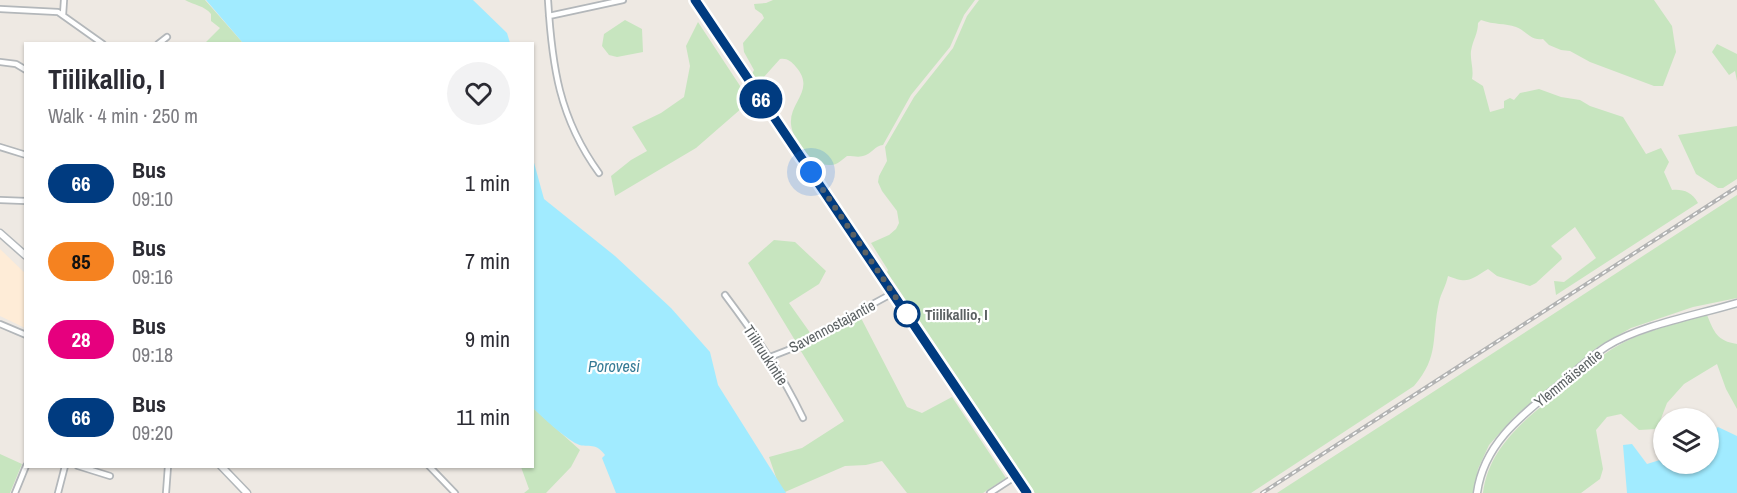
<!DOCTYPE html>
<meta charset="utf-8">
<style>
body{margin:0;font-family:"Archivo Narrow",sans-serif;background:#f2f2f3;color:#2b2b33;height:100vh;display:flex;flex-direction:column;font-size:22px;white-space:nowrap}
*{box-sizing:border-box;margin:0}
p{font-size:20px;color:#7c7c81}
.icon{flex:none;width:33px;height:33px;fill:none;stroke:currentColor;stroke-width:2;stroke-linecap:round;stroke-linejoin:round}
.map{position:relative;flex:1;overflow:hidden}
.panel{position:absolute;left:24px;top:42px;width:510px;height:426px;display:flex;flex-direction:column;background:#fff;border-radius:0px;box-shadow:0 2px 4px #0004}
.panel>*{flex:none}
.badge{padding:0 12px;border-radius:20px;font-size:21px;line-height:39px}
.buttons{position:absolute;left:1653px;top:408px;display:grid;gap:12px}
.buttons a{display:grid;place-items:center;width:66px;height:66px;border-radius:50%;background:#fff;box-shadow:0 2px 4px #0004;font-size:30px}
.you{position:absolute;width:30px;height:30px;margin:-15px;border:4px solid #fff;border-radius:50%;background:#1a73e8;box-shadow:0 0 0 9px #1a73e833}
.map>.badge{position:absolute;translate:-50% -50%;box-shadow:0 0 0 3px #fff}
.round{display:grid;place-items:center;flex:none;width:63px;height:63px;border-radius:32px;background:#f2f2f3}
.headline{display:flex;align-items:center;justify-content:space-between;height:102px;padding:0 24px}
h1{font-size:28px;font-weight:700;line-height:45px}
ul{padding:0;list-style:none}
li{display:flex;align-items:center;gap:18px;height:78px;padding:0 24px}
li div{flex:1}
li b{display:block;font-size:22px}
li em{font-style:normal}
li .badge{min-width:66px;font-weight:700;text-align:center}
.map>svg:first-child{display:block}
.commercial{fill:#feecd7}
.green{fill:#c7e5bf}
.water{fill:#a1ebff}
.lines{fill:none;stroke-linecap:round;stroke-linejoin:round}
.street-casing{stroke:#b3b7ba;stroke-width:8}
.secondary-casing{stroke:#b2b7ba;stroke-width:9}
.street{stroke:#fff;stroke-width:4.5}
.secondary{stroke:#fff;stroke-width:6}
.rail-casing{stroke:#b2b3b3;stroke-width:4}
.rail{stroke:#fff;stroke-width:1.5;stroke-dasharray:4.5;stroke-linecap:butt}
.line-casing{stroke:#fff;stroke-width:14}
.line{stroke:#003b80;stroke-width:9}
.walk{stroke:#5b6163;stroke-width:6;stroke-dasharray:0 10.8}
.stop-dot{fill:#fff;stroke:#003b80;stroke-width:3}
.labels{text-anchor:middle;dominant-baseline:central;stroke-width:4.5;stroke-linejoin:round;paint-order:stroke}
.stop-label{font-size:15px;font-weight:bold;fill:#5b6163;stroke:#fff;text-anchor:start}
.street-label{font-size:15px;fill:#5b6163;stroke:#fff}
.water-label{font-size:16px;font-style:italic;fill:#367b96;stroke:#fff}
</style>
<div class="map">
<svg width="1737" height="493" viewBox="0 0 1737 493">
<rect width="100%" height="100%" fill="#eee9e3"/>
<path class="commercial" d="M 0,249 L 25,273 L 25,328 L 0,316 Z"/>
<path class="green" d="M 185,0 L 205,0 L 243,43 L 205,43 L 220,28 L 211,21 L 211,14 C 205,6 194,5 185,0 Z
M 773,0 L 975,0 L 964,15 L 950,47 L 911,95 L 883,145 C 875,146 873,152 866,155 C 859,158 855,156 847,156 C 842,160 837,165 831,165 C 813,167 792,140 791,124 C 789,102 816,90 796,67 C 791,61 787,58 780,59 L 763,78 L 755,84 L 747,72 L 752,74 L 754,70 L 744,52 L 743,43 L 764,18 L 762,14 L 755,9 L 754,4 L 766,3 Z
M 979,0 L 1654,0 L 1672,26 L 1676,52 L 1663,86 L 1654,86 L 1590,62 L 1570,51 L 1561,50 L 1549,45 L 1543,39 C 1530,41 1527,31 1516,27 C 1505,23 1494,25 1481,20 L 1478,23 C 1478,34 1473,39 1471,51 C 1470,61 1474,69 1472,79 L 1483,86 L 1490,112 L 1504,108 L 1504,101 L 1510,98 L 1514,100 L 1520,93 L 1539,89 L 1561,97 L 1580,100 L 1590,106 L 1623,117 L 1646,154 L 1661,148 L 1669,162 L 1664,172 L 1672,190 C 1683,189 1692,192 1698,203 L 1556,295 L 1554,281 L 1564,282 L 1596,258 L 1575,227 L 1551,246 L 1561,256 L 1562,259 L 1536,283 L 1530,286 L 1497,276 L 1488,269 C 1470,280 1468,284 1448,276 C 1446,286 1441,293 1439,302 C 1431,337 1440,356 1414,386 L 1251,493 L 1035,493 L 887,272 L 888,270 L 871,243 L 889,235 L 896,229 L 899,223 L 897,211 L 882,191 L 878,182 L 879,176 L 887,161 L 885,147 L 914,97 L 953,48 L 967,16 Z
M 625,20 L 642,29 L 643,52 L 617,57 L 609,55 L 602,46 L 604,34 Z
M 698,22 L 750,101 L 696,148 L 615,196 L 611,176 L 631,160 L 647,151 L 632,127 L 661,113 L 684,97 L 690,66 L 686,46 Z
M 1717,44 L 1737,54 L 1737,81 L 1735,71 L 1729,75 L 1712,52 Z
M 1737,126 L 1737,179 L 1723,188 L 1718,188 L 1696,174 L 1678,135 Z
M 1737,195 L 1737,298 L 1693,307 L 1631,328 L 1599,346 L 1515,416 L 1489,445 L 1478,469 L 1474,493 L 1277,493 Z
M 774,240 L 795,242 L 826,271 L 819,284 L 789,303 L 811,334 L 796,342 L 748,263 Z
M 1707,315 C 1714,332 1717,341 1737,344 L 1737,409 L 1726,389 L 1717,364 L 1684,384 L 1667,403 L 1657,429 L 1639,430 L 1621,414 L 1607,417 L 1596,430 L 1603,469 L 1600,479 L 1581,493 L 1483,493 C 1489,441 1538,409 1577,379 C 1588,369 1599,357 1612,349 C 1641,331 1675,324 1707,315 Z
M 861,318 L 907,407 L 922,413 L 952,397 L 1006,478 L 983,493 L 907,493 L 882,461 L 866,465 L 845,466 L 785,492 L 778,483 L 769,457 L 802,448 L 844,421 L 799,348 Z
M 533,408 L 580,450 L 571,467 L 546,493 L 524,493 L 529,489 L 521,467 L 532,466 Z
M 0,454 L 22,464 L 10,493 L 0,493 Z"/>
<path class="water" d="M 206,0 L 473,0 L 507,33 L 510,43 L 243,43 Z
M 533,159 L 544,199 L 615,256 L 671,308 L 710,352 L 718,385 L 786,493 L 616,493 L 602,458 L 605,455 C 594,440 588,450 575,443 C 561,434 545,420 533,408 Z
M 1718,427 L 1737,436 L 1737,493 L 1627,493 L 1623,445 L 1632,444 L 1647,464 L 1663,459 L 1664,464 L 1708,464 L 1709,434 Z"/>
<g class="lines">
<g class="street-casing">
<path id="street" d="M 548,0 C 552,66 559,118 599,173
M 0,9 L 58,12 L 103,44
M 63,15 L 64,0
M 549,16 L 623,0
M 158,44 L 167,37
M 0,62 L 16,64 L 26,70
M 0,147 L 26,155
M 0,200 L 26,201
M 725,295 C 755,335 781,372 803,418
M 0,324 L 26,335
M 770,357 L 788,350 L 893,293
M 78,466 L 110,476
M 429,466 L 455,493
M 15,493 L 26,466
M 58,493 L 65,466
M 166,493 L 168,466
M 990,493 L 1016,476"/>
</g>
<g class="secondary-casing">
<path id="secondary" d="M 695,0 L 1028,493
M 0,233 L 26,256
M 221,466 L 247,493
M 1477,493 C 1484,441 1526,412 1564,381 C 1578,370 1591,356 1607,346 C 1641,325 1697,315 1737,303"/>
</g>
<use href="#street" class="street"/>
<use href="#secondary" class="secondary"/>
<g class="rail-casing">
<path id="rail" d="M 1262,493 L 1737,187"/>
</g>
<use href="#rail" class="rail"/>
</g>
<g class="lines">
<g class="line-casing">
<path id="line" d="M 695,0 L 1027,493"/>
</g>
<use href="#line" class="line"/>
<path class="walk" d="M 811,172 L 907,314"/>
</g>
<circle class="stop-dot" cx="907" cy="314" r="12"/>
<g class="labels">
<g class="stop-label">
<text x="925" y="314">Tiilikallio, I</text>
</g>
<g class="street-label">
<text transform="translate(832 326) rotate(-28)">Savennostajantie</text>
<text transform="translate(766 355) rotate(57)">Tiiliruukintie</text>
<text transform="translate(1568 378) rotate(-39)">Ylemmäisentie</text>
</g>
<g class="water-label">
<text x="614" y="366">Porovesi</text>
</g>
</g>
</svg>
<div class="buttons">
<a><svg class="icon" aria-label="layers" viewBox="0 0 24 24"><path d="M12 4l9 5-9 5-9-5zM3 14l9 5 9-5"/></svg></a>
</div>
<div class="you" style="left:811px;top:172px"></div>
<b class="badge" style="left:761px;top:99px;background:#003b80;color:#fff">66</b>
<section class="panel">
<div class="headline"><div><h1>Tiilikallio, I</h1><p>Walk · 4 min · 250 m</p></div><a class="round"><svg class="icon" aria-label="heart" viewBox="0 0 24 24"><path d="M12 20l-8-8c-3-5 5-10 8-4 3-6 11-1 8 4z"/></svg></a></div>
<ul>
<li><span class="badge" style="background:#003b80;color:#fff">66</span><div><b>Bus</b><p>09:10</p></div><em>1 min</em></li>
<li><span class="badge" style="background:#f58220;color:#111">85</span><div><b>Bus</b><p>09:16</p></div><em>7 min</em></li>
<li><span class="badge" style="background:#e6007e;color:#fff">28</span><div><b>Bus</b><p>09:18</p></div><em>9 min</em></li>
<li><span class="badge" style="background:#003b80;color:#fff">66</span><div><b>Bus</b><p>09:20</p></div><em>11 min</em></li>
</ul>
</section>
</div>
